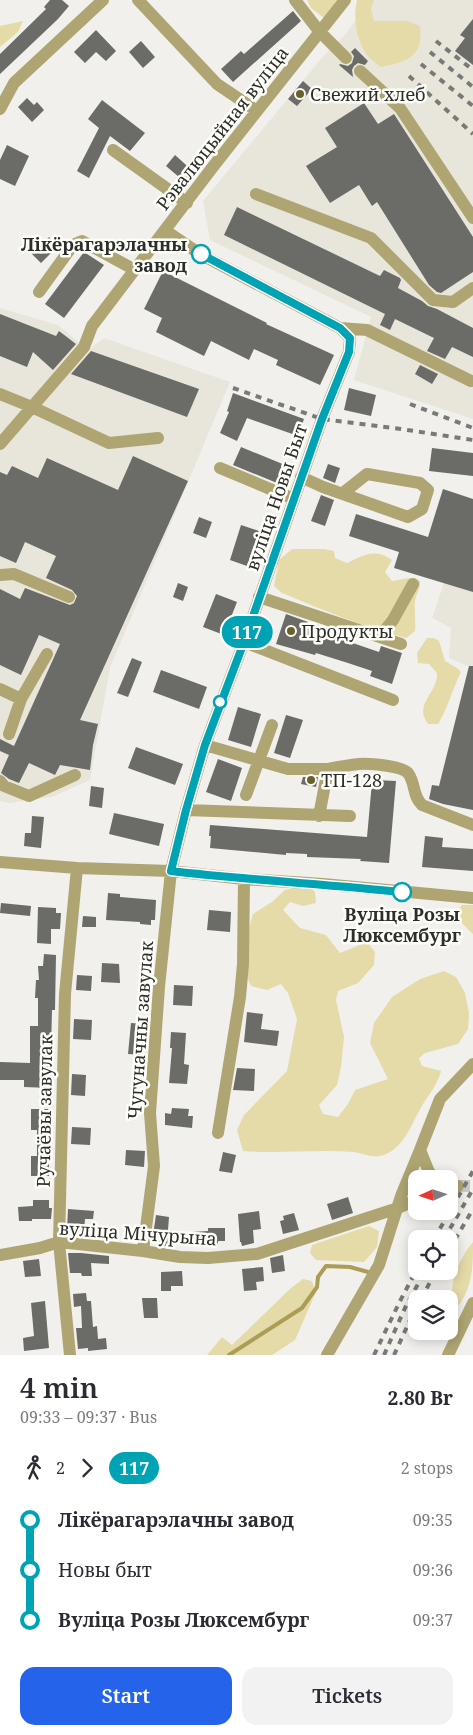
<!DOCTYPE html>
<meta charset="utf-8">
<style>
body{margin:0;font-family:"Noto Serif",serif;background:#f2f2f3;color:#2b2b33;height:100vh;display:flex;flex-direction:column;font-size:19px;white-space:nowrap}
*{box-sizing:border-box;margin:0}
p{font-size:16px;color:#7c7c81}
.icon{flex:none;width:28px;height:28px;fill:none;stroke:currentColor;stroke-width:2;stroke-linecap:round;stroke-linejoin:round}
.map{position:relative;height:1355px;overflow:hidden}
.panel{display:flex;flex-direction:column;background:#fff;flex:1}
.panel>*{flex:none}
.badge{padding:0 10px;border-radius:16px;font-size:18px;line-height:32px}
.needle{width:32px;rotate:267deg}
.controls{position:absolute;left:408px;top:1170px;display:grid;gap:10px}
.controls a{display:grid;place-items:center;width:50px;height:50px;border-radius:10px;background:#fff;box-shadow:0 2px 12px #0003;font-size:25px}
.map>.badge{position:absolute;translate:-50% -50%;box-shadow:0 0 0 2px #fff}
.legs{display:flex;align-items:center;gap:8px;height:55px;padding:0 20px;font-size:16px}
.legs p{margin-inline-start:auto}
.summary{display:flex;align-items:center;justify-content:space-between;height:85px;padding:0 20px}
h1{font-size:28px;font-weight:600;line-height:38px}
.cta{display:flex;gap:10px;margin-top:auto;padding:10px 20px}
.cta a{flex:1;height:58px;border-radius:15px;background:#2563eb;color:#fff;font-size:20px;font-weight:600;line-height:58px;text-align:center}
.cta a+a{background:#f2f2f3;color:#2b2b33}
ul{padding:0 20px;list-style:none}
li{display:flex;align-items:center;gap:18px;height:50px;font-size:19px}
li i{display:grid;place-items:center;width:8px;height:100%;margin:0 6px;background:currentColor}
li i::after{content:'';width:12px;height:12px;margin:-6px;border:4px solid;border-radius:50%;background:#fff}
li p{margin-inline-start:auto}
li:first-child i{background:linear-gradient(#0000 50%,currentColor 0)}
li:last-child i{background:linear-gradient(currentColor 50%,#0000 0)}
.map>svg:first-child{display:block}
.built{fill:#e8e6da}
.green{fill:#e4dba9}
.lines{fill:none;stroke-linecap:round;stroke-linejoin:round}
.stream{stroke:#ab9d54;stroke-width:4}
.building{fill:#6b6b67}
.minor-tunnel{stroke:#cac9c6;stroke-width:12;stroke-dasharray:12 6;stroke-linecap:butt}
.minor{stroke:#aea572;stroke-width:12}
.rail{stroke:#797977;stroke-width:4;stroke-dasharray:6 6;stroke-linecap:butt}
.line-1-casing{stroke:#fff;stroke-width:11}
.line-1{stroke:#00a3b4;stroke-width:8}
.poi-dot{fill:#69602c;stroke:#fefef9;stroke-width:2}
.stop-1-dot{fill:#fff;stroke:#00a3b4;stroke-width:2.5}
.labels{text-anchor:middle;dominant-baseline:central;stroke-width:5;stroke-linejoin:round;paint-order:stroke}
.poi-label{font-size:18px;fill:#2d2d2c;stroke:#fefef9;text-anchor:start}
.street-label{font-size:18px;fill:#2d2d2c;stroke:#fefef9}
.stop-label{font-size:18px;font-weight:bold;fill:#2d2d2c;stroke:#fefef9;text-anchor:end}
</style>
<div class="map">
<svg width="473" height="1355" viewBox="0 0 473 1355">
<rect width="100%" height="100%" fill="#f1f0ec"/>
<path class="built" d="M 371,0 L 473,0 L 473,419 L 354,380 L 371,317 L 210,240 L 203,201 L 326,53 L 344,36 Z
M 0,308 L 58,325 L 88,350 L 104,338 L 230,382 L 110,668 L 90,780 L 52,797 L 9,803 L 0,801 Z
M 473,498 L 473,668 L 449,658 L 451,628 L 432,618 Z"/>
<path class="green" d="M 307,0 L 339,0 L 324,18 L 311,8 Z
M 357,0 L 374,0 L 371,9 L 374,21 L 407,21 L 420,26 C 420,31 421,38 420,42 C 417,60 396,64 381,67 C 376,63 370,59 366,54 C 356,38 353,18 357,0 Z
M 23,21 L 18,32 L 0,47 L 0,26 Z
M 292,549 L 324,549 L 334,551 L 335,558 L 347,563 C 364,555 375,548 392,560 L 385,572 L 392,581 L 410,578 L 420,581 C 421,589 416,594 415,601 C 414,610 416,620 415,631 L 406,638 C 363,627 323,610 282,593 L 274,586 L 279,560 Z
M 427,638 L 434,638 L 439,641 L 445,661 L 457,668 L 461,672 C 452,690 448,708 438,724 L 428,724 C 413,704 438,693 437,673 L 429,664 L 418,663 L 417,653 Z
M 296,887 L 309,887 L 315,892 L 316,903 L 303,906 L 290,902 L 283,910 L 300,928 L 326,935 L 340,953 L 367,942 L 375,952 L 374,965 L 358,983 L 338,991 L 336,1000 L 344,1037 L 341,1067 L 337,1085 L 319,1105 L 323,1114 L 338,1117 L 348,1104 L 355,1090 L 388,1079 L 370,1043 L 374,1023 L 392,997 L 420,979 L 444,971 L 456,977 L 465,993 L 469,1013 L 468,1029 L 458,1044 L 425,1053 L 419,1058 L 422,1066 L 441,1071 C 438,1084 430,1093 423,1104 C 412,1122 404,1151 380,1156 C 373,1158 362,1153 354,1152 C 317,1149 280,1154 243,1151 L 237,1130 L 244,1115 L 287,1071 L 297,1019 L 288,993 L 281,984 L 267,990 L 251,986 L 245,972 L 248,933 L 253,914 L 272,902 L 285,890 Z
M 462,905 L 473,905 L 473,934 L 460,921 L 457,912 Z
M 369,1226 L 379,1231 L 377,1247 L 364,1262 L 316,1260 L 310,1253 L 312,1245 Z
M 473,1242 C 473,1265 473,1287 458,1306 L 452,1305 C 449,1284 459,1258 473,1242 Z
M 303,1279 L 312,1281 L 316,1292 L 295,1340 L 272,1355 L 207,1355 L 222,1337 L 232,1345 L 291,1288 Z"/>
<g class="lines">
<path class="stream" d="M 449,1312 L 456,1316
M 229,1355 L 302,1308 L 317,1287 L 318,1277 L 326,1266 L 350,1267 L 368,1272"/>
</g>
<path class="building" d="M 50,0 L 62,0 L 69,6 L 58,19 L 0,74 L 0,54 L 46,9 L 44,7 Z
M 293,11 L 301,21 L 233,82 L 221,69 L 241,51 L 244,54 Z
M 473,19 L 473,65 L 455,51 L 465,38 L 460,35 Z
M 96,30 L 116,51 L 106,61 L 96,52 L 85,63 L 74,52 Z
M 141,41 L 155,57 L 143,68 L 129,52 Z
M 355,48 L 368,61 L 365,65 L 358,63 L 354,66 L 352,70 L 353,77 L 339,65 L 340,64 L 348,66 L 352,63 L 354,56 L 351,52 Z
M 303,81 L 312,89 L 297,106 L 288,99 Z
M 27,98 L 34,105 L 37,102 L 44,110 L 32,122 L 18,107 Z
M 102,100 L 145,133 L 130,151 L 110,136 L 89,178 L 77,171 L 99,128 L 88,119 Z
M 364,103 L 378,124 L 394,114 L 473,237 L 473,272 L 441,293 L 437,292 L 429,285 L 377,202 L 372,206 L 359,185 L 330,203 L 306,166 L 337,147 L 325,128 Z
M 7,145 L 29,156 L 15,186 L 0,179 L 0,160 Z
M 175,155 L 195,173 L 186,183 L 166,166 Z
M 237,207 L 380,276 L 384,270 L 400,278 L 401,280 L 398,288 L 422,301 L 428,306 L 437,309 L 473,328 L 473,357 L 452,347 L 445,359 L 427,351 L 434,338 L 395,319 L 390,330 L 380,325 L 385,314 L 224,235 Z
M 49,237 L 58,246 L 41,263 L 32,254 Z
M 84,252 L 104,265 L 64,318 L 45,304 Z
M 163,271 L 267,323 L 266,324 L 334,355 L 320,385 L 276,365 L 278,360 L 254,349 L 249,360 L 211,341 L 204,356 L 156,332 L 162,318 L 144,309 Z
M 0,314 L 56,336 L 59,331 L 76,344 L 53,370 L 33,352 L 27,367 L 0,356 Z
M 91,351 L 199,389 L 187,417 L 71,374 Z
M 420,365 L 438,374 L 432,384 L 415,374 Z
M 349,388 L 376,395 L 371,416 L 344,410 Z
M 233,393 L 304,419 L 298,436 L 247,418 L 237,441 L 220,433 L 229,412 L 227,411 Z
M 241,447 L 285,465 L 277,483 L 233,465 Z
M 432,448 L 473,453 L 473,476 L 429,471 Z
M 133,456 L 188,481 L 80,720 L 98,724 L 93,745 L 90,770 L 60,765 L 55,775 L 29,763 L 19,783 L 9,779 L 1,773 L 9,755 L 0,751 L 0,739 L 14,746 L 60,644 L 39,635 L 21,675 L 0,665 L 0,589 L 20,599 L 25,588 L 70,605 L 74,603 L 77,596 L 72,590 L 46,578 L 56,556 L 25,542 L 16,563 L 0,556 L 0,472 L 7,475 L 12,466 L 38,478 L 47,458 L 118,490 Z
M 328,464 L 340,468 L 335,483 L 323,478 Z
M 443,489 L 473,499 L 473,592 L 394,568 L 399,552 L 349,536 L 356,514 L 428,537 Z
M 321,495 L 334,500 L 325,526 L 311,521 Z
M 199,517 L 212,522 L 206,538 L 193,533 Z
M 241,525 L 259,531 L 247,566 L 230,560 Z
M 178,583 L 188,587 L 183,601 L 173,597 Z
M 216,594 L 237,602 L 224,635 L 203,627 Z
M 286,614 L 308,622 L 306,627 L 379,652 L 381,646 L 402,653 L 392,684 L 370,676 L 372,671 L 348,663 L 316,653 L 315,655 L 276,644 Z
M 132,658 L 142,662 L 128,697 L 117,693 Z
M 469,666 L 473,666 L 473,810 L 443,804 L 429,799 L 432,785 L 439,786 Z
M 161,670 L 207,687 L 199,709 L 153,692 Z
M 238,707 L 261,714 L 251,747 L 228,740 Z
M 286,715 L 303,720 L 290,758 L 274,753 Z
M 136,747 L 183,764 L 175,785 L 128,768 Z
M 218,759 L 242,768 L 231,801 L 206,792 Z
M 303,777 L 318,777 L 316,787 L 301,784 Z
M 375,780 L 396,781 L 389,863 L 360,861 L 361,859 L 307,857 L 307,854 L 286,853 L 286,855 L 210,848 L 211,836 L 209,836 L 210,825 L 367,837 L 372,782 L 375,783 Z
M 91,786 L 104,788 L 102,808 L 89,806 Z
M 114,813 L 164,824 L 159,846 L 109,834 Z
M 32,816 L 44,817 L 41,848 L 24,846 L 25,833 L 31,833 Z
M 425,836 L 443,838 L 442,847 L 473,849 L 473,871 L 422,867 Z
M 108,893 L 120,894 L 120,897 L 156,900 L 155,920 L 151,920 L 151,925 L 140,924 L 140,922 L 106,920 Z
M 1,903 L 31,906 L 30,916 L 0,913 Z
M 38,907 L 56,908 L 56,913 L 61,913 L 60,929 L 51,929 L 51,944 L 37,943 Z
M 209,910 L 231,912 L 230,932 L 207,930 Z
M 83,916 L 96,917 L 96,927 L 82,927 Z
M 44,954 L 56,955 L 55,1010 L 52,1010 L 50,1088 L 24,1087 L 24,1080 L 0,1080 L 0,1062 L 30,1063 L 30,1026 L 38,1026 L 38,998 L 35,998 L 36,980 L 39,980 L 38,966 L 43,966 Z
M 102,963 L 119,964 L 120,983 L 101,982 Z
M 77,975 L 92,976 L 91,991 L 76,990 Z
M 174,985 L 193,986 L 192,1006 L 173,1005 Z
M 247,1012 L 263,1014 L 261,1029 L 279,1031 L 277,1046 L 244,1042 Z
M 74,1019 L 92,1020 L 91,1040 L 73,1039 Z
M 131,1023 L 145,1024 L 143,1055 L 128,1054 Z
M 171,1032 L 186,1033 L 184,1064 L 189,1065 L 187,1084 L 169,1083 L 172,1048 L 170,1048 Z
M 237,1068 L 255,1069 L 254,1091 L 233,1090 Z
M 72,1074 L 86,1075 L 85,1096 L 71,1095 Z
M 172,1108 L 189,1109 L 188,1116 L 193,1116 L 192,1128 L 165,1125 L 165,1113 L 171,1114 Z
M 31,1109 L 49,1109 L 49,1176 L 31,1176 L 31,1156 L 37,1156 L 37,1130 L 31,1130 Z
M 72,1127 L 91,1128 L 90,1145 L 71,1144 Z
M 126,1150 L 145,1151 L 144,1167 L 125,1165 Z
M 223,1152 L 236,1155 L 232,1173 L 219,1171 Z
M 348,1197 L 353,1213 L 332,1220 L 327,1204 Z
M 33,1200 L 49,1200 L 49,1208 L 52,1208 L 51,1219 L 32,1219 L 32,1221 L 19,1221 L 18,1207 L 33,1206 Z
M 68,1209 L 94,1211 L 93,1219 L 85,1219 L 84,1231 L 67,1230 Z
M 259,1211 L 261,1229 L 253,1230 L 254,1243 L 242,1246 L 241,1242 L 240,1242 L 238,1214 Z
M 294,1213 L 299,1230 L 283,1234 L 280,1221 L 284,1220 L 283,1216 Z
M 156,1215 L 169,1217 L 168,1230 L 172,1230 L 171,1247 L 158,1245 L 159,1236 L 153,1235 Z
M 208,1228 L 225,1228 L 225,1241 L 218,1241 L 218,1245 L 192,1245 L 192,1232 L 208,1231 Z
M 68,1253 L 81,1253 L 109,1256 L 109,1264 L 91,1263 L 92,1276 L 82,1276 L 81,1273 L 70,1273 Z
M 283,1255 L 285,1271 L 272,1273 L 270,1258 Z
M 39,1259 L 41,1276 L 25,1277 L 23,1261 Z
M 263,1267 L 264,1281 L 256,1282 L 257,1290 L 244,1291 L 242,1269 Z
M 182,1271 L 183,1286 L 171,1286 L 171,1291 L 161,1291 L 161,1272 Z
M 86,1293 L 87,1301 L 91,1301 L 93,1327 L 97,1326 L 98,1339 L 106,1338 L 107,1349 L 88,1351 L 88,1348 L 78,1349 L 76,1328 L 82,1328 L 81,1306 L 74,1307 L 73,1294 Z
M 142,1298 L 157,1298 L 158,1318 L 144,1318 Z
M 45,1301 L 49,1348 L 24,1351 L 23,1338 L 34,1336 L 31,1303 Z"/>
<g class="lines">
<path class="minor-tunnel" d="M 458,1186 L 473,1186"/>
<path class="minor" d="M 138,0 L 217,84 L 257,111
M 295,0 L 319,31 L 346,58
M 360,71 L 400,108 L 473,218
M 0,109 L 14,83 L 103,0
M 113,150 L 187,203
M 256,194 L 371,238 L 433,300 L 453,302 L 473,288
M 39,292 L 73,245 L 82,241 L 135,270
M 340,328 L 367,330 L 471,381
M 0,394 L 32,407 L 109,443 L 158,438
M 0,444 L 84,347 L 92,326 L 212,168 L 345,0
M 220,468 L 294,499
M 301,477 L 323,487 L 408,517 L 422,509 L 428,490 L 420,483 L 367,474 L 343,493
M 0,575 L 14,574 L 69,597
M 259,597 L 401,644
M 373,634 L 385,630 L 393,620 L 413,584
M 244,642 L 393,700
M 0,689 L 21,699
M 9,734 L 21,699 L 47,654
M 205,745 L 288,769 L 328,769
M 0,781 L 4,786 L 29,796 L 75,775
M 246,795 L 272,725
M 186,810 L 350,816
M 319,816 L 328,769 C 338,767 349,765 359,764 C 369,763 402,766 408,773 C 416,784 412,795 422,805 L 473,825
M 0,862 L 77,868 L 171,871 L 244,879 L 323,884 L 473,898
M 218,1133 L 240,997 L 243,964 L 244,879
M 436,1179 L 429,1172 L 420,1150 L 440,1099 L 473,1064
M 449,1186 L 458,1186
M 143,1251 L 154,1166 L 150,1113 L 159,987 L 171,871 L 186,810 L 205,745 L 244,642 L 322,419 L 349,352 L 350,338 L 340,328 L 200,254 L 166,231
M 0,1255 L 40,1248 L 59,1242 L 143,1251 L 180,1257 L 208,1258 L 257,1254 L 398,1208 L 416,1200
M 70,1355 L 59,1242 L 65,994 L 77,868
M 327,1355 L 379,1265 L 401,1196 L 420,1150
M 448,1355 L 473,1303"/>
<path class="rail" d="M 436,41 L 473,70
M 430,52 L 473,87
M 421,64 L 473,106
M 409,76 L 473,134
M 233,388 L 322,419 L 401,429 L 473,440
M 410,404 L 473,428
M 434,1239 L 473,1171
M 444,1239 L 473,1189
M 449,1250 L 473,1209
M 421,1299 L 436,1271
M 374,1355 L 400,1301 L 416,1271
M 384,1355 L 405,1308 L 425,1271
M 394,1355 L 416,1307"/>
</g>
<g class="lines">
<g class="line-1-casing">
<path id="line-1" d="M 201,254 L 340,328 L 350,338 L 349,352 L 322,419 L 244,642 L 205,745 L 186,810 L 171,871 C 248,880 325,884 402,892"/>
</g>
<use href="#line-1" class="line-1"/>
</g>
<g class="poi-dot">
<circle cx="300" cy="94" r="5"/>
<circle cx="291" cy="631" r="5"/>
<circle cx="311" cy="780" r="5"/>
</g>
<g class="stop-1-dot">
<circle cx="201" cy="254" r="9"/>
<circle cx="220" cy="702" r="6"/>
<circle cx="402" cy="892" r="9"/>
</g>
<g class="labels">
<g class="poi-label">
<text x="310" y="94">Свежий хлеб</text>
<text x="301" y="631">Продукты</text>
<text x="321" y="780">ТП-128</text>
</g>
<g class="street-label">
<text transform="translate(222 128) rotate(-52)">Рэвалюцыйная вуліца</text>
<text transform="translate(276 497) rotate(-71)">вуліца Новы Быт</text>
<text transform="translate(140 1030) rotate(-86)">Чугуначны завулак</text>
<text transform="translate(44 1111) rotate(-89)">Ручаёвы завулак</text>
<text transform="translate(138 1233) rotate(4)">вуліца Мічурына</text>
</g>
<g class="stop-label">
<text x="187" y="244">Лікёрагарэлачны<tspan x="187" dy="21">завод</tspan></text>
<text x="402" y="914" text-anchor="middle">Вуліца Розы<tspan x="402" dy="21">Люксембург</tspan></text>
</g>
</g>
</svg>
<div class="controls">
<a><svg class="needle" viewBox="-14 -14 28 28"><path d="M0-13l5 13h-10z" fill="#e53935"/><path d="M0 13l5-13h-10z" fill="#7c7c81"/></svg></a>
<a><svg class="icon" aria-label="locate" viewBox="0 0 24 24"><circle cx="12" cy="12" r="6"/><path d="M12 2v4M12 18v4M2 12h4M18 12h4"/></svg></a>
<a><svg class="icon" aria-label="layers" viewBox="0 0 24 24"><path d="M12 4l9 5-9 5-9-5zM3 14l9 5 9-5"/></svg></a>
</div>
<b class="badge" style="left:247px;top:632px;background:#00a3b4;color:#fff">117</b>
</div>
<section class="panel">
<div class="summary"><div><h1>4 min</h1><p>09:33 – 09:37 · Bus</p></div><b>2.80 Br</b></div>
<div class="legs"><svg class="icon" aria-label="walk" viewBox="0 0 24 24"><circle cx="13" cy="4" r="2"/><path d="M13 8l-2 6 4 7M11 14l-3 7M7 12l3-4h3l4 4"/></svg>2<svg class="icon" aria-label="forward" viewBox="0 0 24 24"><path d="M9 5l7 7-7 7"/></svg><b class="badge" style="background:#00a3b4;color:#fff">117</b><p>2 stops</p></div>
<ul>
<li><i style="color:#00a3b4"></i><b>Лікёрагарэлачны завод</b><p>09:35</p></li>
<li><i style="color:#00a3b4"></i><span>Новы быт</span><p>09:36</p></li>
<li><i style="color:#00a3b4"></i><b>Вуліца Розы Люксембург</b><p>09:37</p></li>
</ul>
<div class="cta"><a>Start</a><a>Tickets</a></div>
</section>
